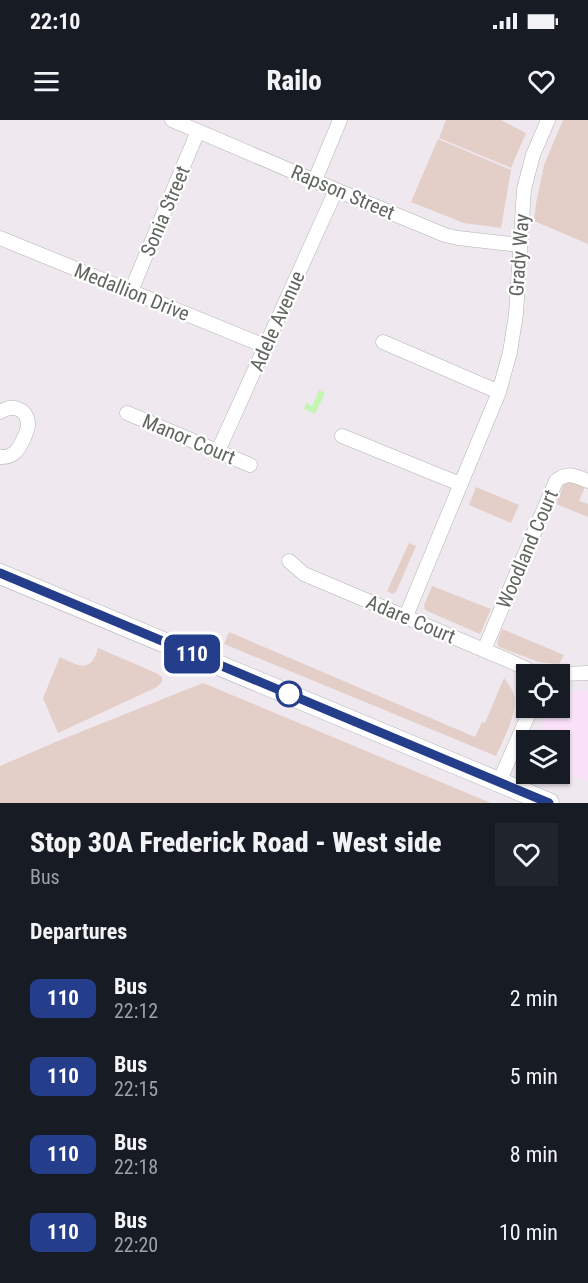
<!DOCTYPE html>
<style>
body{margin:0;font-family:"Roboto Condensed",sans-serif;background:#20242c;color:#f1f3f6;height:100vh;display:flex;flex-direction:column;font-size:22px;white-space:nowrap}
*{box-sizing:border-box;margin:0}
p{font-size:20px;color:#9ea1a6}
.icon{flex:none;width:33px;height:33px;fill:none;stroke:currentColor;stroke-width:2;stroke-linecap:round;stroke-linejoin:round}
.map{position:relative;height:683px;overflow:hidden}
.sheet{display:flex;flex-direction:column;background:#171b24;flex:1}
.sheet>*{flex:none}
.badge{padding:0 12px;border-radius:9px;font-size:21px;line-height:39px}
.tools{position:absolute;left:516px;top:544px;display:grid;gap:12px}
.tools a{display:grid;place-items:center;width:54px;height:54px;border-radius:0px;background:#171b24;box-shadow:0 2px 4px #0004;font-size:30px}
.map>.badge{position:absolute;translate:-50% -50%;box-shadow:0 0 0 3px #fff}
h2{padding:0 30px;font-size:22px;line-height:54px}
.round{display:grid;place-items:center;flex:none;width:63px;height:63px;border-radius:0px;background:#20242c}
.overview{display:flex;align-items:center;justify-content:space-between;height:102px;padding:0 30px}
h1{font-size:28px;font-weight:800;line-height:45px}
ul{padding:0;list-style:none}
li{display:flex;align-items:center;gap:18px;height:78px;padding:0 30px}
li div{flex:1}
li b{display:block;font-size:22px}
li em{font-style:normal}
li .badge{min-width:66px;font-weight:700;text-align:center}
.status{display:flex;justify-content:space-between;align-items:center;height:42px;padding:0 30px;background:#171b24;direction:ltr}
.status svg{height:16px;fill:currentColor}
header{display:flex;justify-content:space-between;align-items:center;height:78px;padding:0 30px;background:#171b24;font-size:27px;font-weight:800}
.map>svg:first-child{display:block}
.commercial{fill:#fae2f9}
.green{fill:#e3cfc8}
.water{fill:#c5f5b2}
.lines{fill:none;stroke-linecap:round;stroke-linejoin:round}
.street-casing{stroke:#b1b5b0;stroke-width:15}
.secondary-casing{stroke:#b2b8b2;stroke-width:21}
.street{stroke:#fff;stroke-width:14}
.secondary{stroke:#fff;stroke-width:20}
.line-casing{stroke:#fff;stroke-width:14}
.line{stroke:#243e8c;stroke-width:9}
.stop-dot{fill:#fff;stroke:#243e8c;stroke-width:3}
.labels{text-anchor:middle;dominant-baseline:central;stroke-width:4.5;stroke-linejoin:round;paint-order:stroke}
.street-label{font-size:20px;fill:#60665f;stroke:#fff}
</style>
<div class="status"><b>22:10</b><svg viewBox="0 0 49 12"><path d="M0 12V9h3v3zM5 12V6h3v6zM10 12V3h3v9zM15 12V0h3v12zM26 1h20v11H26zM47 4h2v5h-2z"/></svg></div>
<header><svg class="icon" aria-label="menu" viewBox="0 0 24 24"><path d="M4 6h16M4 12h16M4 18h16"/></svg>Railo<svg class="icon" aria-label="heart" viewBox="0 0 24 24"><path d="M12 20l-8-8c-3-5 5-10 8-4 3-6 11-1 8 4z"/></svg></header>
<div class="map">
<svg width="588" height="683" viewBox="0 0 588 683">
<rect width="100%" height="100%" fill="#efe8ef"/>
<path class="commercial" d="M 588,570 L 588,662 L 560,650 L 560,621 L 534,621 L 549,588 L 560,588 L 560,573 Z"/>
<path class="green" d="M 446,0 L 501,0 L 526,13 L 511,48 L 439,18 Z
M 563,0 L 588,0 L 588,124 L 534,101 L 536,84 L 544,45 Z
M 438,19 L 511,50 L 501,108 L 464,103 L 411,82 Z
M 571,362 L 585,367 L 579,381 L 588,384 L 588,397 L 556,384 L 564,364 Z
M 476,367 L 519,385 L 511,403 L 469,385 Z
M 409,423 L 416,426 L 396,472 L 393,474 L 387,471 Z
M 432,466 L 491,489 L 480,514 L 425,490 L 424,485 Z
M 502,509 L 564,535 L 559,544 L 539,542 L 499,527 L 497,522 Z
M 229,512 L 475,617 L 482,602 L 485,603 L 504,558 C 508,563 512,569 514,575 C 518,594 503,619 496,636 L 224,524 Z
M 98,528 L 156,553 L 162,557 L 162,562 L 157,567 L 58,613 L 43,578 L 60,537 C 79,546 91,554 98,528 Z
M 203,563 L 491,683 L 0,683 L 0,646 L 58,621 Z"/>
<path class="water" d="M 319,270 L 325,273 L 315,294 L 304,289 L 306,283 L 312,286 Z"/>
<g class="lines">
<g class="street-casing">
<path id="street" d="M 172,0 L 336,70 L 445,115 L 458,118 L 520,125
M 315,60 L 340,0
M 0,118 L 265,226
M 131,171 L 198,11
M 383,222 L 499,272
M 0,292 C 12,284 27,288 28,304 C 28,309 26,313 24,318 C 19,329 14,338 0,337
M 127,293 L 250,345
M 342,316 L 460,364
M 218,331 L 336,70
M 289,441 L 304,454 L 505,539 L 527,549 L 533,555
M 406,496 L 499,272 L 510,232 L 516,194 L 524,69 L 533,35 L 548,0
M 484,530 L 556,361 C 568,351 575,356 588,361
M 539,555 L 588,553
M 499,662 L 527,598 L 530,588"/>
</g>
<g class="secondary-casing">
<path id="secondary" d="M 0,454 L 549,683"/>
</g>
<use href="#street" class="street"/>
<use href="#secondary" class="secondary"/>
</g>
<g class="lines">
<g class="line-casing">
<path id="line" d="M 0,453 L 549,683"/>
</g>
<use href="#line" class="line"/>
</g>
<circle class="stop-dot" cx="289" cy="574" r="12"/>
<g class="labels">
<g class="street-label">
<text transform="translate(343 72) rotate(23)">Rapson Street</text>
<text transform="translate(165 91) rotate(-67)">Sonia Street</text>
<text transform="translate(519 135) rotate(-86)">Grady Way</text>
<text transform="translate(132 172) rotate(22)">Medallion Drive</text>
<text transform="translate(277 201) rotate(-66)">Adele Avenue</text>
<text transform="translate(189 319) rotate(23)">Manor Court</text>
<text transform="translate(527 429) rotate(-67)">Woodland Court</text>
<text transform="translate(411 499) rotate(23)">Adare Court</text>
</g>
</g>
</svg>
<div class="tools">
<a><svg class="icon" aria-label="locate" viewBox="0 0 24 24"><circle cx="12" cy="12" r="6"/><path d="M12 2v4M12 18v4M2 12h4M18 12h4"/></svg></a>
<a><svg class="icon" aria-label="layers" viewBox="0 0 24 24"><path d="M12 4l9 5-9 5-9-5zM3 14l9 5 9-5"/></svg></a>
</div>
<b class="badge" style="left:192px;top:534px;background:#243e8c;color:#fff">110</b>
</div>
<section class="sheet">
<div class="overview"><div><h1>Stop 30A Frederick Road - West side</h1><p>Bus</p></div><a class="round"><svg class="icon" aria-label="heart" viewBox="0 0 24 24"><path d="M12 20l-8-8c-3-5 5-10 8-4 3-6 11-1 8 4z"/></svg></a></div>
<h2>Departures</h2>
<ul>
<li><span class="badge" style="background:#243e8c;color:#fff">110</span><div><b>Bus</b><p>22:12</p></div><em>2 min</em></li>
<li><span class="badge" style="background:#243e8c;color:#fff">110</span><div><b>Bus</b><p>22:15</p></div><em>5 min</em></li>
<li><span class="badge" style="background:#243e8c;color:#fff">110</span><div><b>Bus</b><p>22:18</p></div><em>8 min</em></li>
<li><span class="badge" style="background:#243e8c;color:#fff">110</span><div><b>Bus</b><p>22:20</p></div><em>10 min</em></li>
</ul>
</section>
